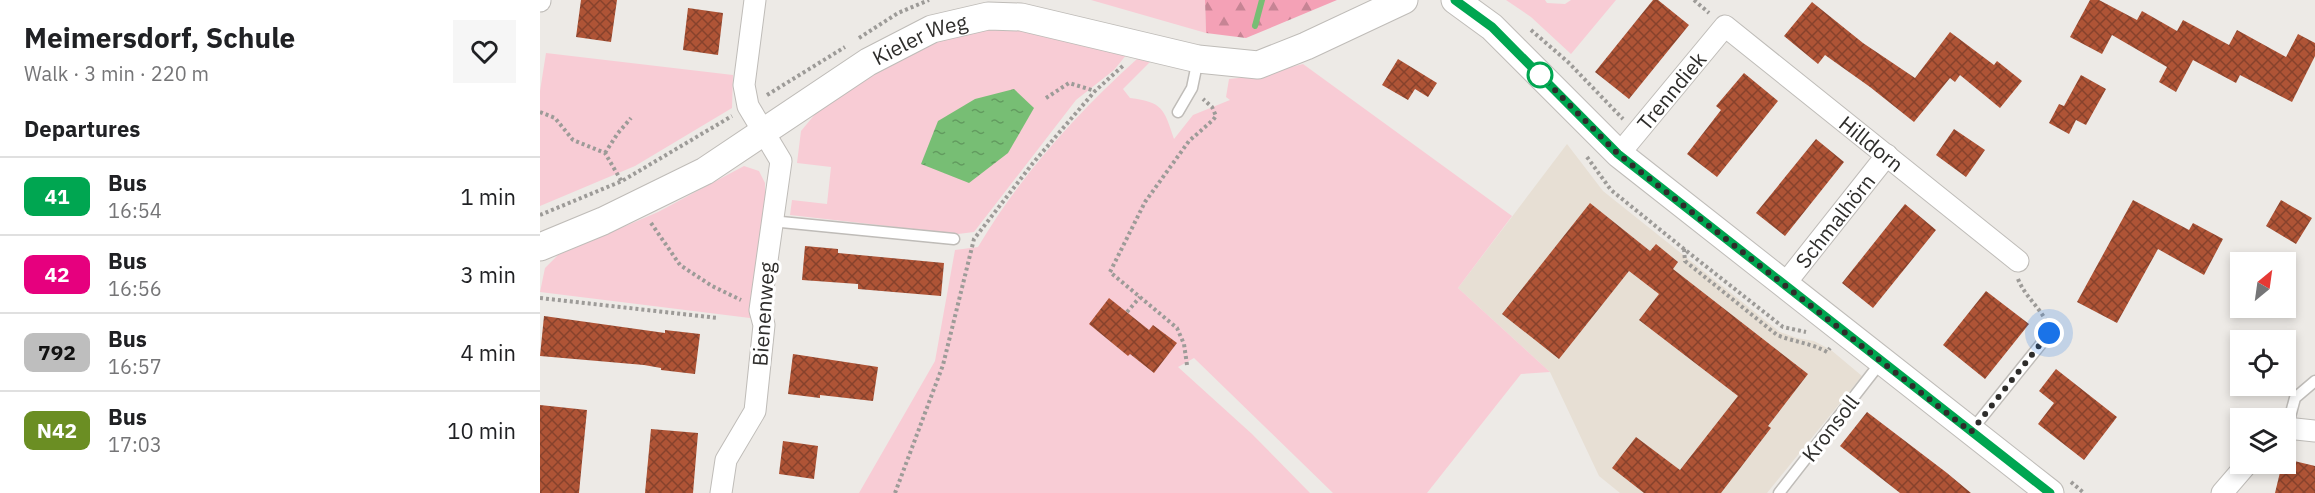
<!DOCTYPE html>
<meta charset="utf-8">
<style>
body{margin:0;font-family:"IBM Plex Sans",sans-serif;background:#f6f6f6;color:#202124;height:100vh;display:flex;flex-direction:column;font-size:22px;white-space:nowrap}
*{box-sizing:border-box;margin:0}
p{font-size:20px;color:#757577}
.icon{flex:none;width:33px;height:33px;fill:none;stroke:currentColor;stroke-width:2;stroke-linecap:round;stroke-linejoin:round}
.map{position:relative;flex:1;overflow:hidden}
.panel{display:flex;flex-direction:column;background:#fff;width:540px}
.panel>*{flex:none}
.badge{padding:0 12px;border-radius:9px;font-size:21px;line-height:39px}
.needle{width:39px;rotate:29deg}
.fabs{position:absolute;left:1690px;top:252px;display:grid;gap:12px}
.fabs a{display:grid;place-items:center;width:66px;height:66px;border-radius:0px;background:#fff;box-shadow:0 3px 9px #0003;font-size:30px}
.you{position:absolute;width:30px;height:30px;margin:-15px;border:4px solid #fff;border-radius:50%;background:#1a73e8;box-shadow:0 0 0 9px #1a73e833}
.map>.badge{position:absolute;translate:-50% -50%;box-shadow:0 0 0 3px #fff}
h2{padding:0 24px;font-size:22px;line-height:54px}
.round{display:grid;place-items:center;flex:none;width:63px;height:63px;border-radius:0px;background:#f6f6f6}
.headline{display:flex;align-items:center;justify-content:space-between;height:102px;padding:0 24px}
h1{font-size:28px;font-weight:700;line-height:45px}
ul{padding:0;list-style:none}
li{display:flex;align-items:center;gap:18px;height:78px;padding:0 24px;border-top:2px solid #e0e0e0}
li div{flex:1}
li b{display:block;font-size:22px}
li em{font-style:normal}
li .badge{min-width:66px;font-weight:700;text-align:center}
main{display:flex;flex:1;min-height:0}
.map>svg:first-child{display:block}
.built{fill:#e7dfd4}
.green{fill:#f8ccd5}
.forest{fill:url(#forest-firs)}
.water{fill:url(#water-ripples)}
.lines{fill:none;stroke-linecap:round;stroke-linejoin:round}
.stream{stroke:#77be74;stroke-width:6}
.building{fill:url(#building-cross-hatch)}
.service-casing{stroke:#bfbcb8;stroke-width:13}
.minor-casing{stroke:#bfbcb8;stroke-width:23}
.tertiary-casing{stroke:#bfbcb8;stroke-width:29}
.path{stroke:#9d9b98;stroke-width:4;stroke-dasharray:3 3;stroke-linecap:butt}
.service{stroke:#fff;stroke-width:10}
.minor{stroke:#fff;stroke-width:21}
.tertiary{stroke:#fff;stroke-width:27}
.line-casing{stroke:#fff;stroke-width:14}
.line{stroke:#00a651;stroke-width:9}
.walk{stroke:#2e2d2b;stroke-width:6;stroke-dasharray:0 10.8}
.stop-dot{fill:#fff;stroke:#00a651;stroke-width:3}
.labels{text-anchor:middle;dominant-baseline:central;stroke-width:6;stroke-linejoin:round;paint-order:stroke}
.street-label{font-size:21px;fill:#2e2d2b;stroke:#fff}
</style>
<main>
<section class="panel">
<div class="headline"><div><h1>Meimersdorf, Schule</h1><p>Walk · 3 min · 220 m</p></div><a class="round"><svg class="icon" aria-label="heart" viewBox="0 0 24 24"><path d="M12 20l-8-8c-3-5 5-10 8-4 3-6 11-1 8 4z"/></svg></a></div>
<h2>Departures</h2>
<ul>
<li><span class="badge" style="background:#00a651;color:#fff">41</span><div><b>Bus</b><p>16:54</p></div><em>1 min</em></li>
<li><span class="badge" style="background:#e6007e;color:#fff">42</span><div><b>Bus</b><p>16:56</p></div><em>3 min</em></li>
<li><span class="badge" style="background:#bebebe;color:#111">792</span><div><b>Bus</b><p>16:57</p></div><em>4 min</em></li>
<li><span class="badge" style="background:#6b8e23;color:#fff">N42</span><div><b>Bus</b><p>17:03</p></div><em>10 min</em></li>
</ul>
</section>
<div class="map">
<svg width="1775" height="493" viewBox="0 0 1775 493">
<defs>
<pattern id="forest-firs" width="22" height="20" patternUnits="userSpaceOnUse" patternTransform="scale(1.5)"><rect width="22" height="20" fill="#f4a1b6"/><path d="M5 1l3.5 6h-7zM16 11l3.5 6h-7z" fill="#c68494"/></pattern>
<pattern id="water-ripples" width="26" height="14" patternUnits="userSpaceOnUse" patternTransform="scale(1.5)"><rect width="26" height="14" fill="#77be74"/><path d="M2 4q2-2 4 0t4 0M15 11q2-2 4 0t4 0" fill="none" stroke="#629b5f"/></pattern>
<pattern id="building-cross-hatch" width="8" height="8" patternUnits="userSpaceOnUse" patternTransform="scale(1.5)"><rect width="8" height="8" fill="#af5436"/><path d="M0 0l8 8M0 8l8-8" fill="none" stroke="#87422c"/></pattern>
</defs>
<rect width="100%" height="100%" fill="#edeae6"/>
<path class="built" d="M 1027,144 L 1063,191 L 1240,332 L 1257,338 L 1274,341 L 1291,350 L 1322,376 L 1227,493 L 1080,493 L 1059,476 L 1010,372 L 918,288 Z"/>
<path class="green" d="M 551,0 L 665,0 L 666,33 Z
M 966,0 L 1005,0 L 1007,3 L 1025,4 L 1031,0 L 1076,0 L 1031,54 L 991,17 Z
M 475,24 L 587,54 L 574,70 L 536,100 L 434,232 L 418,234 L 250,215 L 252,200 L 287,204 L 291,167 L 257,163 L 261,131 L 281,107 L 395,38 Z
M 6,53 L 193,75 L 192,108 L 95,166 L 0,206 L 0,91 Z
M 597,59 L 610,62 L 583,89 L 590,98 C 623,102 624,109 634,139 L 653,115 L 690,100 L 686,97 L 689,79 L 717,76 L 763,64 L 972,216 L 918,288 L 1010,372 L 981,374 L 887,493 L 793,493 L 654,358 L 638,367 L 712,434 L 770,493 L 319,493 L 395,361 L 415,250 L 438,247 C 480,176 536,114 597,59 Z
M 204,166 L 219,171 L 225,183 L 225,210 L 210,318 L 0,292 L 5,268 L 18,255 L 118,212 Z"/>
<path class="forest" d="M 665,0 L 797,0 L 706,38 L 666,33 Z"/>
<path class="water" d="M 474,89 L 494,108 L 468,153 L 429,183 L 381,164 L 398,121 L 435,99 Z"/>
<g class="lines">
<path class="stream" d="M 715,26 L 722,0"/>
</g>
<path class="building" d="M 41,0 L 77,0 L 71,42 L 36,37 Z
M 1113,0 L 1118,0 L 1149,25 L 1089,99 L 1055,72 Z
M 1550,0 L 1559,0 L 1597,20 L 1602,11 L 1637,31 L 1643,20 L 1689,45 L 1697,30 L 1746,57 L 1758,34 L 1775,43 L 1775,56 L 1752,102 L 1700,75 L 1696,83 L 1653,60 L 1636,92 L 1619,82 L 1627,67 L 1572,35 L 1562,54 L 1530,37 Z
M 1272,2 L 1323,43 L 1375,78 L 1410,32 L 1454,65 L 1457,61 L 1482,81 L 1460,108 L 1420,75 L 1415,82 L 1410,78 L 1374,122 L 1330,87 L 1285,55 L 1278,64 L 1244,36 Z
M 148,8 L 183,13 L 178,55 L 143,50 Z
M 858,59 L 897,83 L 888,97 L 875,89 L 868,100 L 842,85 Z
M 1204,73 L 1238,101 L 1177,177 L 1147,154 L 1181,110 L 1176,106 Z
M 1541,75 L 1566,89 L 1546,125 L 1536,120 L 1529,134 L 1509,123 L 1519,104 L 1524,106 Z
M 1414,129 L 1445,150 L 1426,177 L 1396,155 Z
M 1276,139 L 1304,162 L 1245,236 L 1216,213 Z
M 1593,200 L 1649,230 L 1653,223 L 1683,239 L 1664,275 L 1618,249 L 1577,323 L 1537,302 Z
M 1741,200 L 1772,218 L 1756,244 L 1726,226 Z
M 1050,203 L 1110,251 L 1116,244 L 1138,262 L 1133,269 L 1268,374 L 1228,426 L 1231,428 L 1181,493 L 1104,493 L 1072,468 L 1096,437 L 1140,470 L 1198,396 L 1099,320 L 1119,294 L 1089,271 L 1019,359 L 962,314 Z
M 1365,204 L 1396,230 L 1333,308 L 1302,283 Z
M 265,246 L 298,249 L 298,253 L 404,263 L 401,296 L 318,289 L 318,284 L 262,280 Z
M 1446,291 L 1489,324 L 1445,379 L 1403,345 Z
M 569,298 L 609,330 L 613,325 L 637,343 L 614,373 L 590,354 L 588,356 L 549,324 Z
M 4,316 L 125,333 L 125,330 L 160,334 L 155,374 L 121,370 L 121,368 L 104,365 L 0,356 Z
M 253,354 L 338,367 L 333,401 L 280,395 L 280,398 L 248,394 Z
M 1516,369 L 1577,417 L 1544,460 L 1498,424 L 1514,403 L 1499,391 Z
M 0,405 L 47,410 L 39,493 L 0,493 Z
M 1327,412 L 1407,473 L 1431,493 L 1360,493 L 1300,446 Z
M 111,429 L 158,433 L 153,493 L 105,493 Z
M 243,441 L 278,446 L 274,479 L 239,474 Z
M 1746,459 L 1775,466 L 1775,493 L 1735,493 L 1742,464 L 1746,464 Z"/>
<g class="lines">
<g class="service-casing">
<path id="service" d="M 638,112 L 652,88 L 658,59
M 231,221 L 414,239
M 1747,428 L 1755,398 L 1775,381
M 1431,431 L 1505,339
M 1239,493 L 1341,362"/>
</g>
<g class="minor-casing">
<g id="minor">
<path d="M 0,1 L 0,0"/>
<path id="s1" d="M 1079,154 L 1185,26 L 1478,261"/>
<path id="s2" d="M 1244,285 L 1347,155"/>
<path d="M 1746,428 L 1775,431"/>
<path d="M 181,493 L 186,460 L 215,411 L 224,325 L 220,310 L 241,161 L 208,106 L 204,85 L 215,0"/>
<path d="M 1682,493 L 1707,464"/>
</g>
</g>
<g class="tertiary-casing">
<g id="tertiary">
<path d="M 915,0 L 952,27 L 1079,154 L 1510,493"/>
<path id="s3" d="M 0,247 L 63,221 L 165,171 L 328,62 L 392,29 L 448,16 L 481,17 L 658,59 L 718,65 L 766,46 L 864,0"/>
</g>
</g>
<path class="path" d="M 1154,0 L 1169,13
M 991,30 L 1028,62 L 1083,119
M 319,38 L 358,13 L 389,0
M 227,95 L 305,47
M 506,98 L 529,83 L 555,91
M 0,112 L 15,118 L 33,140 L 65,153 L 82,182
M 65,153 L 78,133 L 91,118
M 1047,157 L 1071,190 L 1144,249 L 1243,327 L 1266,332
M 0,215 L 82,181 L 192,116
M 111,223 L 140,265 L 172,286 L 201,300
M 1144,249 L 1145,261 L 1237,335 C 1254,342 1271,343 1287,352 L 1290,348
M 1478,279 C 1485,297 1501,308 1508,325
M 0,298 L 178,318
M 587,312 L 600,297
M 647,365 L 644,344 L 637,328 L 570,272 L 605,202 L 649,141 L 673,120 L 676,116 L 672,107 L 663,99
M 1531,482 L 1544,493
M 355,493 L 403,365 L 434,239 L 493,163 L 555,91 L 584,65"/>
<use href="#service" class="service"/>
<use href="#minor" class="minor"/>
<use href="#tertiary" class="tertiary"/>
</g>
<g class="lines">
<g class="line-casing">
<path id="line" d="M 915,0 L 952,27 L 1078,154 L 1510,493"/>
</g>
<use href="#line" class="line"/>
<path class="walk" d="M 1000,75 L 1078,154 L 1431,432 L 1509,333"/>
</g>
<circle class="stop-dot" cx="1000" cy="75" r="12"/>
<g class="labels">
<g class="street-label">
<text stroke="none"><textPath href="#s3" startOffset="435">Kieler Weg</textPath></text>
<text stroke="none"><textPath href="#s1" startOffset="82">Trenndiek</textPath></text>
<text stroke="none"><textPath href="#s1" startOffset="354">Hilldorn</textPath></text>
<text stroke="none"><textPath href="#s2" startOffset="82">Schmalhörn</textPath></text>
<text transform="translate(223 314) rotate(-86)">Bienenweg</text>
<text transform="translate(1290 428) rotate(-52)">Kronsoll</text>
</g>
</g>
</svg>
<div class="fabs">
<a><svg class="needle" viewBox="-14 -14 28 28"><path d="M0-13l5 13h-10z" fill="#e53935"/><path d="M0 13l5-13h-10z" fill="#757577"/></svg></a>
<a><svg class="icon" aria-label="locate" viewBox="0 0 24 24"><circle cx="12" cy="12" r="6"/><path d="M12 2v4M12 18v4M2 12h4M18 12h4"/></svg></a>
<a><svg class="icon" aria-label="layers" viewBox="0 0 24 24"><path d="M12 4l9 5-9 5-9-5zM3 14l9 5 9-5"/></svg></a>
</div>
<div class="you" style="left:1509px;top:333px"></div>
</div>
</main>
